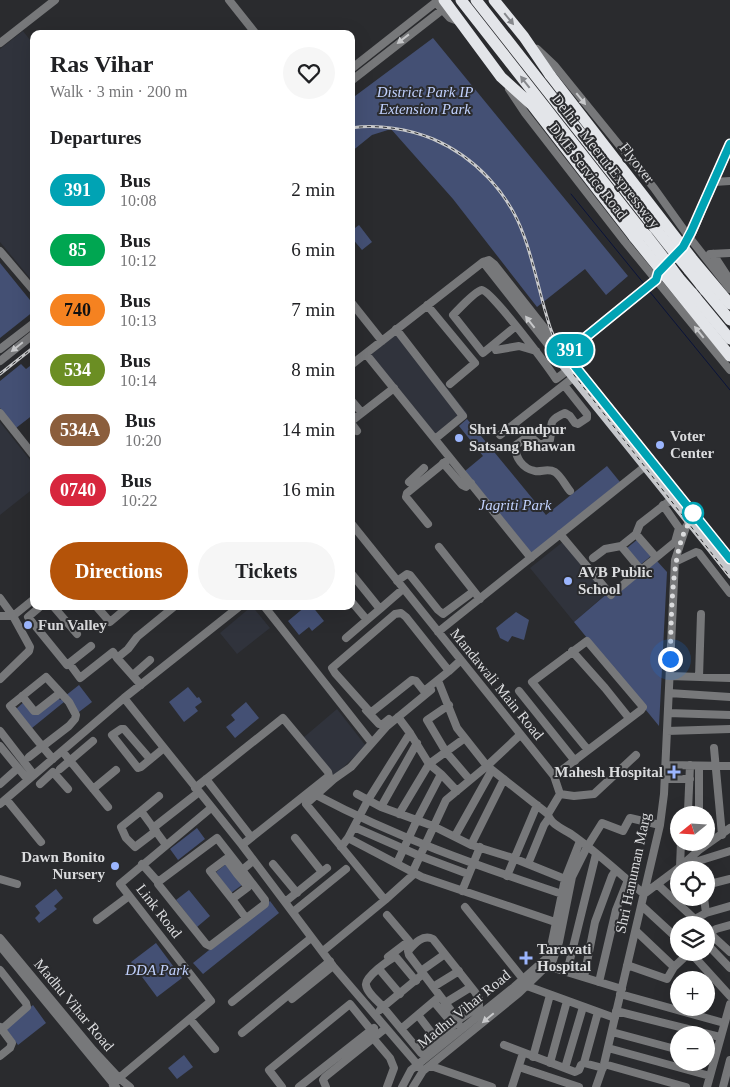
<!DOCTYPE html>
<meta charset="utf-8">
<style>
body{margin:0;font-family:Georgia,serif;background:#f6f6f6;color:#202124;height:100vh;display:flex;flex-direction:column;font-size:19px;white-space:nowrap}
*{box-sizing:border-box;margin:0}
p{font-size:16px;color:#757577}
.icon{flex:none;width:28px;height:28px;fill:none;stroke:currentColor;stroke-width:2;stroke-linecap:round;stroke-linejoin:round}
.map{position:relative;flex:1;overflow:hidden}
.drawer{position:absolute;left:30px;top:30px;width:325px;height:580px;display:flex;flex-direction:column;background:#fff;border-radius:10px;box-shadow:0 5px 20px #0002}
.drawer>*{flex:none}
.badge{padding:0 10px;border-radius:16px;font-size:18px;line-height:32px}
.needle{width:32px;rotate:252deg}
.buttons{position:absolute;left:670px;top:806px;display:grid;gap:10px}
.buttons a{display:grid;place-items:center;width:45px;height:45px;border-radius:50%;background:#fff;box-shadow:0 5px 20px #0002;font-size:25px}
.you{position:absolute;width:25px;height:25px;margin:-12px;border:4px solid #fff;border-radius:50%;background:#1a73e8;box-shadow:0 0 0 8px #1a73e833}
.map>.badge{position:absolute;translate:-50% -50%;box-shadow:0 0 0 2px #fff}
h2{padding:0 20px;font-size:19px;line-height:45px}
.round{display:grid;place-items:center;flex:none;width:52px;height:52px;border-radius:26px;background:#f6f6f6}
.head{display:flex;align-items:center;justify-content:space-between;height:85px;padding:0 20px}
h1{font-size:24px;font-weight:700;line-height:38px}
.action{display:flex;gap:10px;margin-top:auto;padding:10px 20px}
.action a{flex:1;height:58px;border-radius:30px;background:#b45309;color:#fff;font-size:20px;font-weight:700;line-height:58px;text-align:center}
.action a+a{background:#f6f6f6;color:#202124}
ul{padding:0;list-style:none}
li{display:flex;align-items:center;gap:15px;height:60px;padding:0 20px}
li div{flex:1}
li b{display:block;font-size:19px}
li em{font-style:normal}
li .badge{min-width:55px;font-weight:700;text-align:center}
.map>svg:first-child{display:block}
.built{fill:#30333c}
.green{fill:#445074}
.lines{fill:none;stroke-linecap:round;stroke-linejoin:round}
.stream{stroke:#0a133a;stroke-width:1}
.minor{stroke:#77787a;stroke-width:8}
.major{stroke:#c4c6ca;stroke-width:10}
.highway{stroke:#e3e5e9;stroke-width:11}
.rail-casing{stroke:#c8c9cb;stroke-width:3}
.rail{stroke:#2a2b2e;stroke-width:1;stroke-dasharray:4;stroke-linecap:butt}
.highway-bridge{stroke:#e3e5e9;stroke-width:11}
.oneway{fill:#86888c}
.oneway2{fill:#c7c8ca}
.line-casing{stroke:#fff;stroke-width:11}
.line{stroke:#00a3b4;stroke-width:8}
.walk{stroke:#dbdcde;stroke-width:5;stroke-dasharray:0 9}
.poi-dot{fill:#9bb5fd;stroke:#2a2b2e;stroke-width:2}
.stop-dot{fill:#fff;stroke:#00a3b4;stroke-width:2.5}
.labels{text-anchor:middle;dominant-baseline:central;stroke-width:4;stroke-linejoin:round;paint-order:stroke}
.park-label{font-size:15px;font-style:italic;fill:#c1d1fd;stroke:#2a2b2e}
.street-label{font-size:15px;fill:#dbdcde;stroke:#2a2b2e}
.poi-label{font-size:15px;font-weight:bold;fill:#dbdcde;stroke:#2a2b2e;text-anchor:start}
</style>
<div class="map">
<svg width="730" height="1087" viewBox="0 0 730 1087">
<rect width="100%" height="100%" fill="#2a2b2e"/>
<path class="built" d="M 23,31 L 34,45 L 34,283 L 0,242 L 0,49 Z
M 401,330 L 467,413 L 464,418 L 437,438 L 370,355 Z
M 0,422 L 34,465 L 34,488 L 0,515 Z
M 564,541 L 606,594 L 574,622 L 530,568 Z
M 252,606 L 270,628 L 237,654 L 220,633 Z
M 337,709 L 366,746 L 334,776 L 303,738 Z"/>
<path class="green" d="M 433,38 L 628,276 L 606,295 L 585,269 L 537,307 L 453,199 L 391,129 L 372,135 L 351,152 L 351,99 Z
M 359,225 L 372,242 L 362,250 L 351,237 L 351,231 Z
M 0,263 L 34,305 L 34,311 L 0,338 Z
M 34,363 L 34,414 L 16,428 L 0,408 L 0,381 L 21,364 L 26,369 Z
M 467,419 L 546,515 L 607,466 L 620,482 L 532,554 L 465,471 L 483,456 L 459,426 Z
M 638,539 L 651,556 L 640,565 L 627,548 Z
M 657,561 L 667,572 L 659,726 L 574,622 L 609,592 L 613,597 Z
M 306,606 L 312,606 L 324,621 L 312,631 L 309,627 L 299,635 L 288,621 Z
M 516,612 L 529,620 L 524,640 L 512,636 L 508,642 L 500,638 L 496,628 Z
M 79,685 L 92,702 L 75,715 L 64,702 L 32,728 L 16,709 L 25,701 L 34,712 L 56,695 L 60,700 Z
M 188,687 L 197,698 L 199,697 L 202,702 L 195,707 L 198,711 L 184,722 L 169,702 Z
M 246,702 L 259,718 L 235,738 L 226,727 L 235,720 L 231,715 Z
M 197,828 L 205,839 L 178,860 L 170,849 Z
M 226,864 L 242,885 L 231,893 L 216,872 Z
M 56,889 L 63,898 L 54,906 L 57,909 L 39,923 L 35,918 L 40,913 L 35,906 Z
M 189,890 L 210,916 L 197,927 L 176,900 Z
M 270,901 L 279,913 L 203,974 L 193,963 Z
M 156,943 L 182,978 L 157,997 L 131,962 Z
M 33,1005 L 46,1023 L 18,1045 L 5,1028 Z
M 184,1055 L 193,1067 L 177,1079 L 168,1068 Z"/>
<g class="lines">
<path class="stream" d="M 571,194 L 645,285
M 650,292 L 730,390"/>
<path class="minor" d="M 229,0 L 256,34
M 439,6 L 450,18 L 458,21
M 0,43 L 55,0
M 537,49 L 555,66 L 654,188 L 689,237 L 730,289
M 351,69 L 436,2
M 351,81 L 442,10
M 509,89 L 525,113 L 625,242 L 730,370
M 714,182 L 730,181
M 0,251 L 34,291
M 710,254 L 730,253
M 713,254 L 730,280
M 483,262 L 560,360
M 351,302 L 382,341
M 427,305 L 475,363 L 450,384
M 516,326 L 483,353 L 453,315 C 459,309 475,291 482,290 C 491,290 548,367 556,379 L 568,370
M 396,329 L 463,416 L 435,439
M 0,349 L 34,323
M 496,350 L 519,346 L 536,351
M 366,354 L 531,558
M 0,361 L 34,334
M 351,365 L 483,262 L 489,260 L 494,264 L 565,354
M 564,385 L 587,414 L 587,418 L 578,424 L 575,423 L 570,416 L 565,413 C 546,421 553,425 550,440 L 543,444 L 539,444 L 531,437 L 527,437 L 516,445 C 514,457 523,469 535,471 C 542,472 548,468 555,472 C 561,476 565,485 570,491
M 351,400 L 362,413
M 0,413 L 34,456
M 354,419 L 394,388
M 351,423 L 357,431
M 500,435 L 574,377
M 443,463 L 462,485 L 466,487 L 471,483
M 409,482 L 424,468
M 351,523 L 554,776 L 560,794 L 548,814 C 550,824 563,829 571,834 C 597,852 620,874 644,894 L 680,867 L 699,850 L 730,828
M 428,524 L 406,497 L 407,493 L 450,458
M 560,534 L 611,595
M 636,534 L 656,557
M 621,546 L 641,570
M 439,547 L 480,599
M 593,558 L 605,549 L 621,546 L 636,534 L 640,524 L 672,499
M 675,562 L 696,552 L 699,553 L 730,593
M 351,573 L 380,609 L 403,589
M 397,581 L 407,574 L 410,575 L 438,610 L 443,614 L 470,594
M 619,588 L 675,542 L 679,528 L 663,505
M 0,598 L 13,616 L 30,647 L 29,651 L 0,679
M 351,601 L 367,620 L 380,609
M 41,606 L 28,617 L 67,665 L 91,646
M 53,606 L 77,634
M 96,606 L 110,622 L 129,606
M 264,606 L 372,743
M 0,616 L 13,616 L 34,599
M 438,632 L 648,464
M 346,638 L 367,620
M 572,651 L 605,688 L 629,718
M 69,663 L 80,678 L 113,652 L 117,658
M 449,671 L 424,691 L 416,681 L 412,680 L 373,711 L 369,711 L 335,673 L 332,668 L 395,614 L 401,613 L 406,617 L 449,671 L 461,660
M 133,675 L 150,660
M 670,676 L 730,678
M 699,677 L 701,614
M 439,683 L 457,728 L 487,766 L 548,814
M 141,685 L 117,658 L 128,649 L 137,637 L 175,606
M 519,691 L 575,761
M 669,693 L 730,697
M 22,696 L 34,711 L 37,711 L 60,693
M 124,698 L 242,845 L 333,966 L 423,1071
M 449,705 L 427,720 L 446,752 L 470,780
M 366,710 L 379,724 L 383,724 L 389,719
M 668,713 L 730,715
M 398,717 L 410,733 L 429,764 L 441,774 L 457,791
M 0,731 L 34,775
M 667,731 L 730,729
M 0,746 L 28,780
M 714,748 L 722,835
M 62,751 L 108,807
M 29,757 L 43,746 L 69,726 L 75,719 L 76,715 L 69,702 L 46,677 L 10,706 C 24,724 38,742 53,759
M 150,759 L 124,729 L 121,729 L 112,735 L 138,768 L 141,767 L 164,748
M 666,765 L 730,766
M 60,769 L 93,741
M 554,776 L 641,710 L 643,707 L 587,641 L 532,682 L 588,750
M 206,779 L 251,837
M 665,779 L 690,779
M 0,784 L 18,768
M 40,784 L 53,772 L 68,789
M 195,788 L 283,718 L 328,772 L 329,776 L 242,845
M 93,789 L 116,770
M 357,794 L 381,807 L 433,826 L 471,845 L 513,858 L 565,879
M 560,794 L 574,796 L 594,794 L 636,755
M 316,795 C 395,837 478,866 562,894 L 567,894
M 159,796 L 141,811 L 166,845
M 6,799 L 41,842
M 0,804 L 124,698 L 240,606
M 381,807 L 417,743
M 141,811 L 121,827 L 126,838 L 135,847 L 156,831
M 688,811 L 690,765
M 399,814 L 429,764 L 465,738
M 699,815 L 699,766
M 354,827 L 420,856 L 468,874
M 153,828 L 199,792
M 455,836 L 492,770
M 295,838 L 322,872
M 348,838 L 422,877 L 558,923
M 471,845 L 504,779
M 341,847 L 348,838 L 368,800 L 410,733
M 397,863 L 417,820 L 441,774
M 142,864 L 158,882
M 273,864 L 297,893
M 528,864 L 544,825 L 549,818
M 680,867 L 681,842
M 697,870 L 695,862 L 730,851
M 413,871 L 446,800 L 487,766 L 520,735
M 237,874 L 248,887 L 232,899 L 210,871 L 226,859 L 237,874 L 242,870 L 217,838 L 158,882 L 158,884 L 206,944 L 210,946 L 265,904 L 265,900 L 242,870 L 253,861
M 507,876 L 537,805
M 0,879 L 17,884
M 657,884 L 701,925
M 706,885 L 730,879
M 462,891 L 480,847
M 704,898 L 706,913
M 232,899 L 246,918
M 385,900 L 306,804 L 334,779 L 351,767 L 386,727 L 431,690
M 285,902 L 327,868
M 642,906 L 679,940
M 465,907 L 523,979 L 527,986 L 615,1018
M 293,912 L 346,869
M 387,915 L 409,941 L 388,957
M 695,919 L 706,913 L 730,906
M 97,920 L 129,896
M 706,930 L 730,952
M 636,931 L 674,967
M 707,935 L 716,929 L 730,925
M 0,938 L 93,1050 L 119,1078 L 130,1087
M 706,943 L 730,968
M 0,946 L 116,1087
M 323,951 L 385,900 L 415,873
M 690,952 L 730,996
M 627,965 L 667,979 L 674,967 L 690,952
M 547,966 L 622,989
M 379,969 L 400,994
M 0,970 L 26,1003 L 27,1007 L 2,1029
M 421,971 L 445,954
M 567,972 L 596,854
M 423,974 L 383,1007 L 421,1053 L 427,1049 L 456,1023
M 584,977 L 595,922 L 612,876 L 616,870
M 599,982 L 616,910 L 628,880
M 433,987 L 459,971
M 620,994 L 724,1023
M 292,999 L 333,966
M 232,1002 L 311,938
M 434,1002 L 451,1022 L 459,1025
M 445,1003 L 471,987
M 380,1010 L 383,1007 C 378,1001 367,993 366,985 C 364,978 389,959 396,957 L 416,981
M 616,1011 L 720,1037
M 418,1015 L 437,1040
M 190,1019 L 215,1049
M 457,1021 L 479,1006 L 479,999 L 475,992 L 433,939 C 423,934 415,943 408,951 L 409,955 L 456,1017 L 458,1024
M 0,1027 L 12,1043 L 10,1048 L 0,1056
M 401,1029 L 440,996
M 612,1032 L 679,1050
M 242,1033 L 330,961
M 373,1038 L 390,1058 L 394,1068 L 387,1087
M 504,1045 L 575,1072 L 579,1070 L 581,1065 L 584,1063 L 603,1068
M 608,1048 L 710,1076
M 533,1057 L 550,995
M 550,1063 L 567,1001
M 584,1063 L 598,1012
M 604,1064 L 686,1087
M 431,1066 L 492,1087
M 519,1067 L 579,1087
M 565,1068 L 583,1007
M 113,1085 L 119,1078 L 211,1001 L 120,884 L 211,808
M 282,1087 L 269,1070 L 350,1004 L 371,1030
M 299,1087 L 374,1028
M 326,1087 L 323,1080 L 325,1077 L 386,1028
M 402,1087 L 411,1070 L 514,987 L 549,956 L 565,879 L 580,841
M 413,1087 L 423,1071 L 519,993 L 553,960 L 559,942 L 572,877 L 587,847 L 602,823 L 623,831 L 630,818 L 660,825
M 512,1087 L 523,1053
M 596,1087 L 604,1064 L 660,825 L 664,794 L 675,560 L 686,527 L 692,518
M 707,1087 L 730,1004
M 723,1087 L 730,1060"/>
<path class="major" d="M 730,144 C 723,161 715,177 708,194 C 699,211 695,231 683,247 C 675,259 661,266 656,280 L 565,354 L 560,360 L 730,571
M 565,354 L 730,559"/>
<path class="highway" d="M 444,0 L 501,77 L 532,105 L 634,237
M 461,0 L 642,231
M 476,0 L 651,223
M 494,0 L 524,37 L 550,75
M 655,228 L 674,252
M 646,235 L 667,262
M 689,270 L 701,285
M 678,277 L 692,293
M 705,290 L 730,320
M 696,298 L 730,339"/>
<g class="rail-casing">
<path id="rail" d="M 351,128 C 378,124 409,129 433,139 C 475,157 509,193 524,236 C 535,266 540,297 550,327 C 556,344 565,359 574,375 L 730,577
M 0,374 L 34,347"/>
</g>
<use href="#rail" class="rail"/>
<path class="highway-bridge" d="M 550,75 L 693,260 L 730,304
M 651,223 L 655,228
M 642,231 L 646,235
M 634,237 L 730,356
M 674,252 L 689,270
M 667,262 L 678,277
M 701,285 L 705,290
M 692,293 L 696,298"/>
</g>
<defs><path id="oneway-solid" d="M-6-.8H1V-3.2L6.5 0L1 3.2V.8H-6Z" transform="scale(1.25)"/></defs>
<g class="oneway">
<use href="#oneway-solid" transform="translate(509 19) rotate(51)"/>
<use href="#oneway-solid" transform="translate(525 82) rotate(-128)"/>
</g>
<g class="oneway2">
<use href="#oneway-solid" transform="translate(403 39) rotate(142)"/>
<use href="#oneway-solid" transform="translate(581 99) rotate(51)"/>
<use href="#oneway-solid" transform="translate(530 322) rotate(-128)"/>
<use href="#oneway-solid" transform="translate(699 332) rotate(-129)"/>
<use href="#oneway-solid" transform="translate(17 347) rotate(141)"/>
<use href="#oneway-solid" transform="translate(488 1018) rotate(140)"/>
</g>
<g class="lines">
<g class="line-casing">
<path id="line" d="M 730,144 L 691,232 L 683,247 L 658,273 L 656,280 L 565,354 L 730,559"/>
</g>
<use href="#line" class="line"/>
<path class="walk" d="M 670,659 C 672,624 669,539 695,516 L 693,513"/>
</g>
<g class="poi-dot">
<circle cx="459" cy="438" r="5"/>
<circle cx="660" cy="445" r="5"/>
<circle cx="568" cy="581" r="5"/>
<circle cx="28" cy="625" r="5"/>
<path d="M671.5 764.5h5v5h5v5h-5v5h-5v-5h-5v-5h5z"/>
<circle cx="115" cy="866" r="5"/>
<path d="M523.5 950.5h5v5h5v5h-5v5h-5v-5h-5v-5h5z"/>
</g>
<circle class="stop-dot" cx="693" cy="513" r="10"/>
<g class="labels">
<g class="park-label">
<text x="425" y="92">District Park IP<tspan x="425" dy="17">Extension Park</tspan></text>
<text x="515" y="505">Jagriti Park</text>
<text x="157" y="970">DDA Park</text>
</g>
<g class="street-label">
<text transform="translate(606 161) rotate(52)">Delhi - Meerut Expressway</text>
<text transform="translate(637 163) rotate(52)">Flyover</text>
<text transform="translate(588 171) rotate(52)">DME Service Road</text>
<text transform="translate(497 684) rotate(51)">Mandawali Main Road</text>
<text transform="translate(633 873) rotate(-78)">Shri Hanuman Marg</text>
<text transform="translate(159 911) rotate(52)">Link Road</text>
<text transform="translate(74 1005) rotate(50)">Madhu Vihar Road</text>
<text transform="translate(464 1009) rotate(-39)">Madhu Vihar Road</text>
</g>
<g class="poi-label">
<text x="469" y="429">Shri Anandpur<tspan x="469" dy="17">Satsang Bhawan</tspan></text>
<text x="670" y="436">Voter<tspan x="670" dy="17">Center</tspan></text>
<text x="578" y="572">AVB Public<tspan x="578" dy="17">School</tspan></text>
<text x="38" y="625">Fun Valley</text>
<text x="663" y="772" text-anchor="end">Mahesh Hospital</text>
<text x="105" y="857" text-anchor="end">Dawn Bonito<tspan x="105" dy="17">Nursery</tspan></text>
<text x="537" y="949">Taravati<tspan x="537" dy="17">Hospital</tspan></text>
</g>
</g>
</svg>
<div class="buttons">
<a><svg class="needle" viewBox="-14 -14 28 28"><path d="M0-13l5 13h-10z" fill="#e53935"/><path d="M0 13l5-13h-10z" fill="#757577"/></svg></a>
<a><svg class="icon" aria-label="locate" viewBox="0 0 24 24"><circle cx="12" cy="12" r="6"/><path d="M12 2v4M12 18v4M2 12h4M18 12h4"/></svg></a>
<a><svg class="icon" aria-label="layers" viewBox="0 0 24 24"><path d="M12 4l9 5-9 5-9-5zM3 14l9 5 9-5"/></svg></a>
<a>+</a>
<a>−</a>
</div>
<div class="you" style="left:670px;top:659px"></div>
<b class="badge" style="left:570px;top:350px;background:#00a3b4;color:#fff">391</b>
<section class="drawer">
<div class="head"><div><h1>Ras Vihar</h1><p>Walk · 3 min · 200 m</p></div><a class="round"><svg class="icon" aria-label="heart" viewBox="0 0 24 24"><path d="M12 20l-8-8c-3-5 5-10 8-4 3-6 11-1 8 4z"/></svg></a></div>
<h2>Departures</h2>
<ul>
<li><span class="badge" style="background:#00a3b4;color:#fff">391</span><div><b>Bus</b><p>10:08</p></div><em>2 min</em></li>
<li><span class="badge" style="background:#00a651;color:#fff">85</span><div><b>Bus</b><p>10:12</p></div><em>6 min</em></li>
<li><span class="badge" style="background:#f58220;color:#111">740</span><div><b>Bus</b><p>10:13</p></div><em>7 min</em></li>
<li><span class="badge" style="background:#6b8e23;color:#fff">534</span><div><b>Bus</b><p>10:14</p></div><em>8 min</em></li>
<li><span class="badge" style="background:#8b5e3c;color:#fff">534A</span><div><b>Bus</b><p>10:20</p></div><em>14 min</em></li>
<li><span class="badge" style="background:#d7263d;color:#fff">0740</span><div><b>Bus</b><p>10:22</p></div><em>16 min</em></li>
</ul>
<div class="action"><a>Directions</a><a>Tickets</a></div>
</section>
</div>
